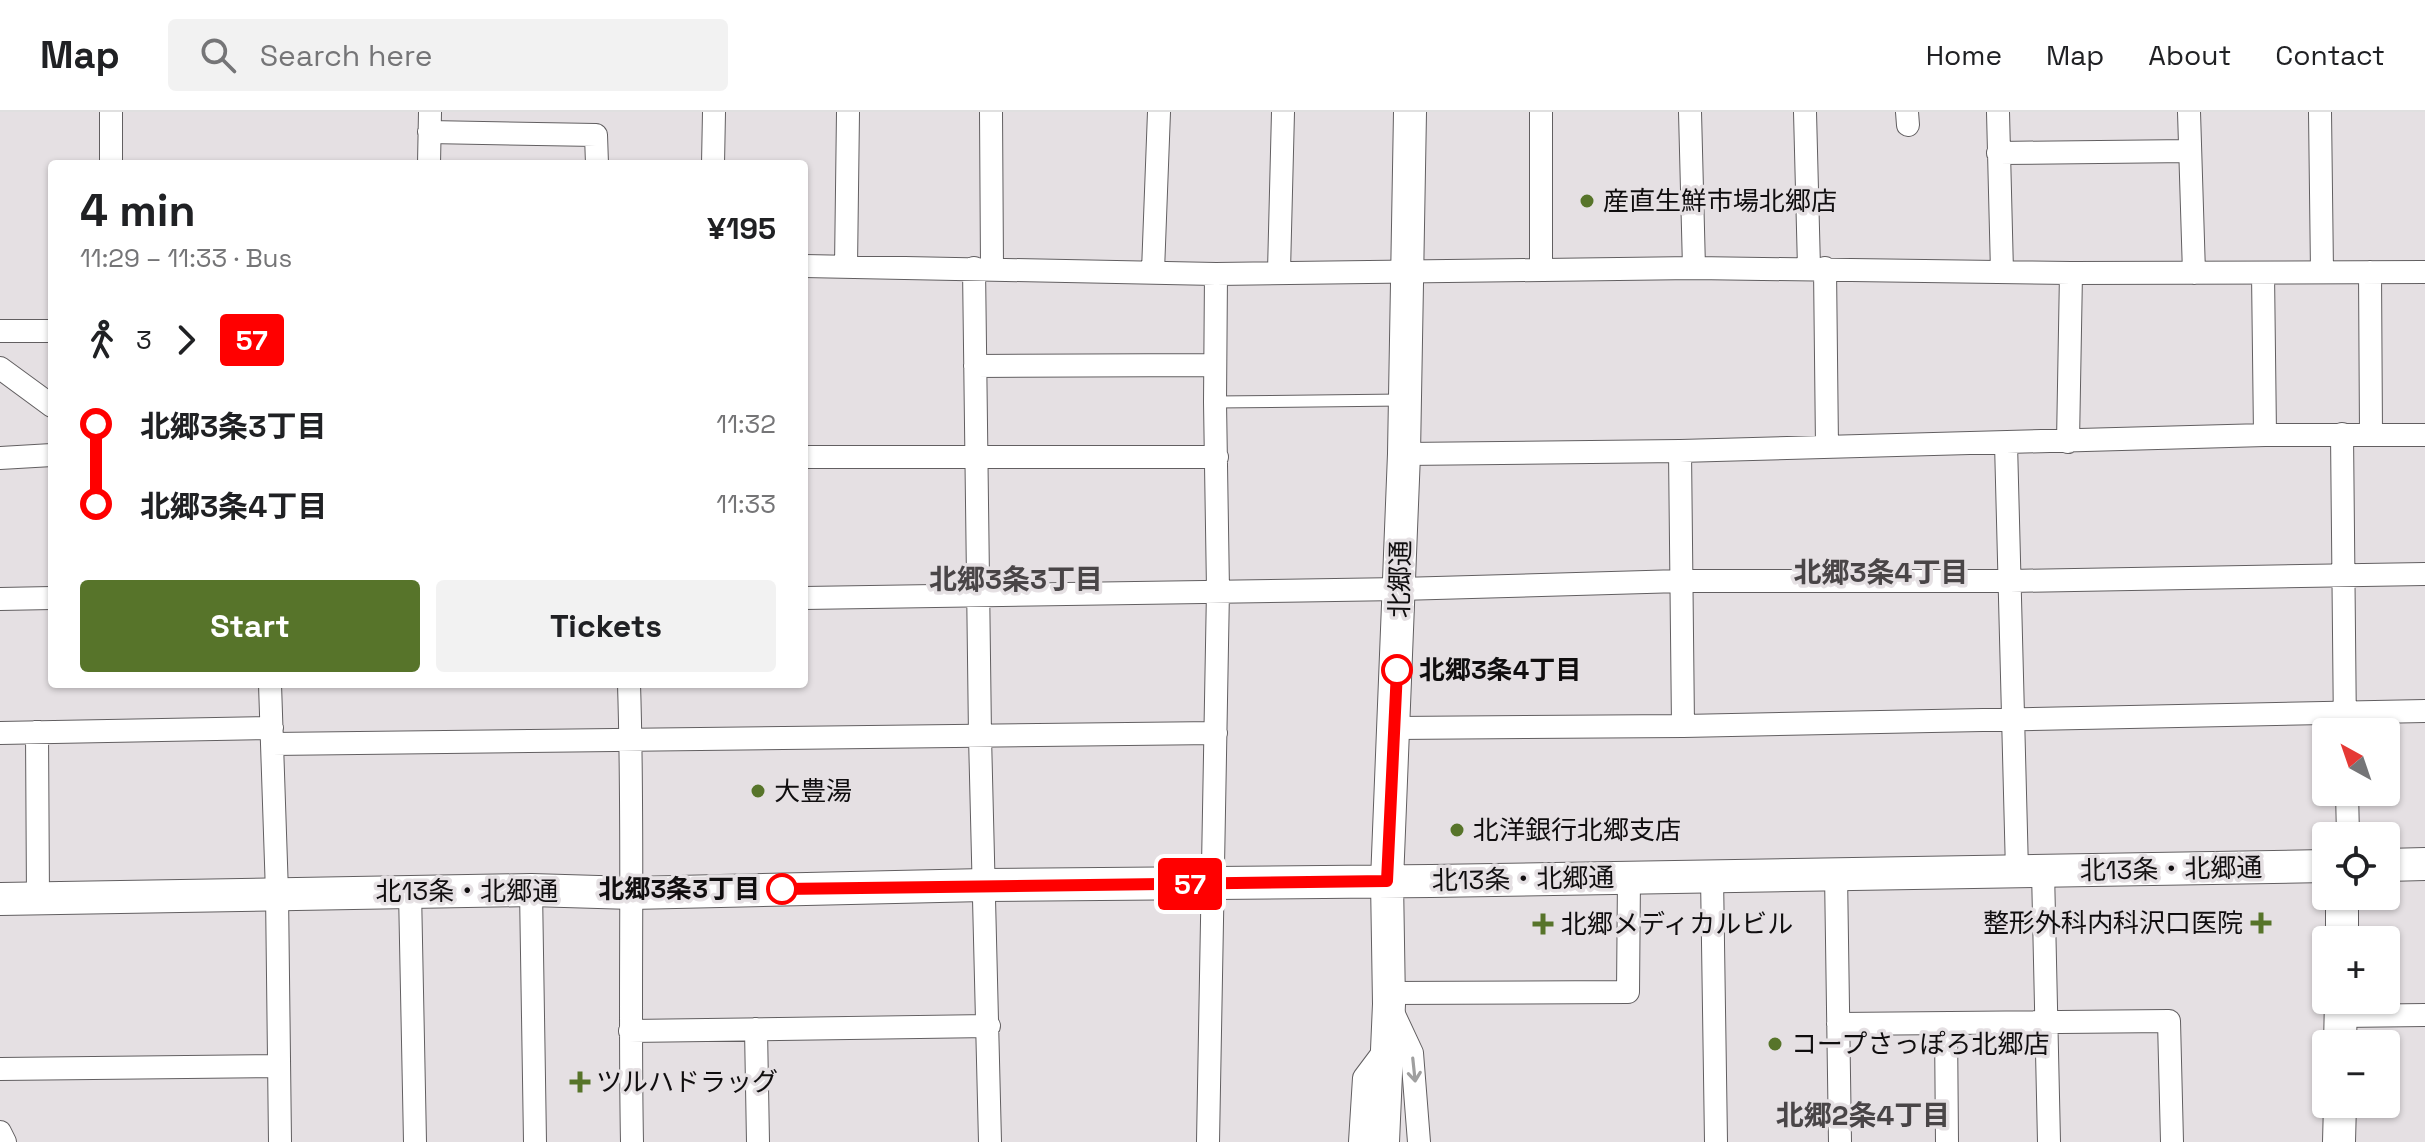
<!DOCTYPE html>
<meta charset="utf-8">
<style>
body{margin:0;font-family:"Space Grotesk","Noto Sans JP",sans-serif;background:#f2f2f2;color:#202124;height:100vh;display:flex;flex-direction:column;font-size:30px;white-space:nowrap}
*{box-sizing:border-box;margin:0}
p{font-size:26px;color:#757577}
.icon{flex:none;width:44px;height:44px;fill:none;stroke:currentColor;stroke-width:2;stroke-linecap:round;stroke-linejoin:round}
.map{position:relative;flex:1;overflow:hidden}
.panel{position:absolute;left:48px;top:48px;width:760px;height:528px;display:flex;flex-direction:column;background:#fff;border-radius:8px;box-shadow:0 2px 6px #0004}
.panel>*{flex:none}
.badge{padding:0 16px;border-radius:6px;font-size:28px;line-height:52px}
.needle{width:52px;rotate:320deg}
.controls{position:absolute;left:2312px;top:606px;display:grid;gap:16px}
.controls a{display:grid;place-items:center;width:88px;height:88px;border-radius:8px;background:#fff;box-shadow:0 2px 6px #0004;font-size:40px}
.map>.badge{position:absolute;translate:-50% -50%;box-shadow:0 0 0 4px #fff}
.legs{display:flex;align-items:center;gap:12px;height:88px;padding:0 32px;font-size:26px}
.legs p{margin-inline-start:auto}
.summary{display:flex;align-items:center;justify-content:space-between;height:136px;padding:0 32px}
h1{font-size:44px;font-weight:700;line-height:60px}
.button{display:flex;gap:16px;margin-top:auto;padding:16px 32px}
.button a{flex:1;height:92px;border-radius:8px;background:#57742a;color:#fff;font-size:32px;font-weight:700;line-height:92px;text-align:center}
.button a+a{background:#f2f2f2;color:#202124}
ul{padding:0 32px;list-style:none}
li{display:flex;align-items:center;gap:28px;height:80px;font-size:30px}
li i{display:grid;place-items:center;width:12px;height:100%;margin:0 10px;background:currentColor}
li i::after{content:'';width:20px;height:20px;margin:-10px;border:6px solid;border-radius:50%;background:#fff}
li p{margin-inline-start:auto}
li:first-child i{background:linear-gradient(#0000 50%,currentColor 0)}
li:last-child i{background:linear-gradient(currentColor 50%,#0000 0)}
header{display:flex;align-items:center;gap:48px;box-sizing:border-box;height:112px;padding:0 40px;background:#fff;border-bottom:2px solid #e0e0e0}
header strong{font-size:38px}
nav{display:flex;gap:44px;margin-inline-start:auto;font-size:28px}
.search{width:560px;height:72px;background:#f2f2f2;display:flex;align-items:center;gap:20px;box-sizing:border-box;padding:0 28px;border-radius:8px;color:#757577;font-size:30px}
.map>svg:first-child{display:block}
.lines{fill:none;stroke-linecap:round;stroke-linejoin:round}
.lane-casing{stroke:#625f61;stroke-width:13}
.street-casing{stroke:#625f61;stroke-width:24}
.secondary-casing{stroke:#625f61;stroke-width:34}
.lane{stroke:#fff;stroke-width:11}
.street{stroke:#fff;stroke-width:22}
.secondary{stroke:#fff;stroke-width:32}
.oneway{stroke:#9f9f9f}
.line-1-casing{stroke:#fff;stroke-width:18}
.line-1{stroke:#f00;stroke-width:12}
.poi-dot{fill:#57742a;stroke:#e5e0e3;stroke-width:3}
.stop-1-dot{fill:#fff;stroke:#f00;stroke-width:4}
.labels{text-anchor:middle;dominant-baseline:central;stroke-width:7;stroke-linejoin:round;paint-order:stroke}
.poi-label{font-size:26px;fill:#100e0f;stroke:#e5e0e3;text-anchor:start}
.street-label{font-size:26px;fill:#100e0f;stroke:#e5e0e3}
.stop-label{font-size:26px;font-weight:bold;fill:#100e0f;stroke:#e5e0e3;text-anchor:start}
.neighbourhood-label{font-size:28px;font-weight:bold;fill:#494547;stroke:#e5e0e3}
</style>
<header>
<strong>Map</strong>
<div class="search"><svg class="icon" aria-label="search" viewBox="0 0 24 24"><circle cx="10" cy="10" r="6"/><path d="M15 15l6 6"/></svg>Search here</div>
<nav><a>Home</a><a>Map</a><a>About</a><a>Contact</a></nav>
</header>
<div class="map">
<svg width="2425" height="1030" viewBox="0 0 2425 1030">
<rect width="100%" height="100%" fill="#e5e0e3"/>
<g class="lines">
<g class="lane-casing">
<path id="lane" d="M 1215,290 L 1402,288"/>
</g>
<g class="street-casing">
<path id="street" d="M 991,0 L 992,156
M 1541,0 L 1541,156
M 1690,0 L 1694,156
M 1805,0 L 1809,156
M 1907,0 L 1908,13
M 1998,0 L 2002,160
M 2189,0 L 2194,161
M 2320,0 L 2322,160
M 429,20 L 596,23 L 597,52
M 1998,41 L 2190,39
M 111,52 L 111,0
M 429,52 L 430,0
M 713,52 L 714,0
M 804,154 L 1216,162 L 1694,156 L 2071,161 L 2425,160
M 846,155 L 848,0
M 974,156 L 980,624 L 990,1030
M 1825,156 L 1827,335
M 1153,159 L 1159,0
M 1279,159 L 1283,0
M 2370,160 L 2371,323
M 2263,161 L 2265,323
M 0,219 L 52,219
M 975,254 L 1215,253
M 0,256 L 52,294
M 2342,322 L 2345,620
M 2068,330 L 2071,161
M 2006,331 L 2017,759
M 1680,339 L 1683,614
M 1404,342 L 1680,339 L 2265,323 L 2425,323
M 804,345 L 1217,345
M 0,346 L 52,343
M 804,486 L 1400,477 L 1681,469 L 2010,469 L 2425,462
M 0,487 L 52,486
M 270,572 L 277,781 L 280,1030
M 629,572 C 634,725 629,877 632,1030
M 1395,616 L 1683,614 L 2425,599
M 37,620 L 38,786
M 0,621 L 272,616
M 272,632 L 1216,621
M 2347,680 L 2348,724
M 2043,759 L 2049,1030
M 1836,761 L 1840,1030
M 1712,764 L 1716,1030
M 531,778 L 535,1030
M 410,779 L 415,1030
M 1388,881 L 1628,880 L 1629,765
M 1391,896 L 1412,941 L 1419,1030
M 2341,904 L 2425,903
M 1838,912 L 2169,909 L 2172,1030
M 1946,912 L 1947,1030
M 756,917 L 758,1030
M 630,919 L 989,914
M 0,957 L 279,954
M 0,1020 L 5,1030
M 1208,1030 L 1218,478 L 1215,290 L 1216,162
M 1360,1030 L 1364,966 L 1388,934"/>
</g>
<g class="secondary-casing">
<path id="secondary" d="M 2386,753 L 2425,752
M 0,787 L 531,778 L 632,781 L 984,773 L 1431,769 L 2326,754
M 2342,828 L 2342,784
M 2340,932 L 2341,888
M 1383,1030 L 1389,892 L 1387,769 L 1404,342 L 1410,0
M 2339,1030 L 2340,992"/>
</g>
<use href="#lane" class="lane"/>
<use href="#street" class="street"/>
<use href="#secondary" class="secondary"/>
</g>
<defs><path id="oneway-shaft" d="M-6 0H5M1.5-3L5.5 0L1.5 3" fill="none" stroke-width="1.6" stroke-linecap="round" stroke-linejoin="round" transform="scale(2)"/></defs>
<use class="oneway" href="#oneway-shaft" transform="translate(1414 958) rotate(84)"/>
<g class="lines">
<g class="line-1-casing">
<path id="line-1" d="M 782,777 L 1387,769 L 1397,558"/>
</g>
<use href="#line-1" class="line-1"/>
</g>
<g class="poi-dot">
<circle cx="1587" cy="89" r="8"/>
<circle cx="758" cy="679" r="8"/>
<circle cx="1457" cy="718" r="8"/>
<path d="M2257 799h8v8h8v8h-8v8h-8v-8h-8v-8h8z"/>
<path d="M1539 800h8v8h8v8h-8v8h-8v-8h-8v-8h8z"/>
<circle cx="1775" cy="932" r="8"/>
<path d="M576 958h8v8h8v8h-8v8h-8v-8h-8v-8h8z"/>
</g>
<g class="stop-1-dot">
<circle cx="1397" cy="558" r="14"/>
<circle cx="782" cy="777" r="14"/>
</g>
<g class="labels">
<g class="poi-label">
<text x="1603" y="89">産直生鮮市場北郷店</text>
<text x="774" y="679">大豊湯</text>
<text x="1473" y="718">北洋銀行北郷支店</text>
<text x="2243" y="811" text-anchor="end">整形外科内科沢口医院</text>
<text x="1561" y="812">北郷メディカルビル</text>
<text x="1791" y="932">コープさっぽろ北郷店</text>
<text x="596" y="970">ツルハドラッグ</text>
</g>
<g class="street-label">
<text transform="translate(1400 467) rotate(-89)">北郷通</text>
<text transform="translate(2171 757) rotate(-1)">北13条・北郷通</text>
<text transform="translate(1523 767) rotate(-1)">北13条・北郷通</text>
<text x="467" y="779">北13条・北郷通</text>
</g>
<g class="stop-label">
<text x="1419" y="558">北郷3条4丁目</text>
<text x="760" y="777" text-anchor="end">北郷3条3丁目</text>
</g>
<g class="neighbourhood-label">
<text x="1881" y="460">北郷3条4丁目</text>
<text x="1016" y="467">北郷3条3丁目</text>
<text x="1863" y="1003">北郷2条4丁目</text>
</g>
</g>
</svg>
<div class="controls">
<a><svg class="needle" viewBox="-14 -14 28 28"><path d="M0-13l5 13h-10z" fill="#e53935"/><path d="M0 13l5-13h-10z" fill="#757577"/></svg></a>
<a><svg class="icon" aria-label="locate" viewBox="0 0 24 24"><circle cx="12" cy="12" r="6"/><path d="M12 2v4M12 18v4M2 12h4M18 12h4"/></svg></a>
<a>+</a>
<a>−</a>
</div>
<b class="badge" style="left:1190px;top:772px;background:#f00;color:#fff">57</b>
<section class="panel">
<div class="summary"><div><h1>4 min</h1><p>11:29 – 11:33 · Bus</p></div><b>¥195</b></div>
<div class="legs"><svg class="icon" aria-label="walk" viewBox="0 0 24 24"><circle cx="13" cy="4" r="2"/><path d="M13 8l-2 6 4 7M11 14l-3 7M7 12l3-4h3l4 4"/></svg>3<svg class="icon" aria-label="forward" viewBox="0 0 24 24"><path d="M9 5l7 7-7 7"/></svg><b class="badge" style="background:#f00;color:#fff">57</b></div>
<ul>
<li><i style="color:#f00"></i><b>北郷3条3丁目</b><p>11:32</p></li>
<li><i style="color:#f00"></i><b>北郷3条4丁目</b><p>11:33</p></li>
</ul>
<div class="button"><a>Start</a><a>Tickets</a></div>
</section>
</div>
